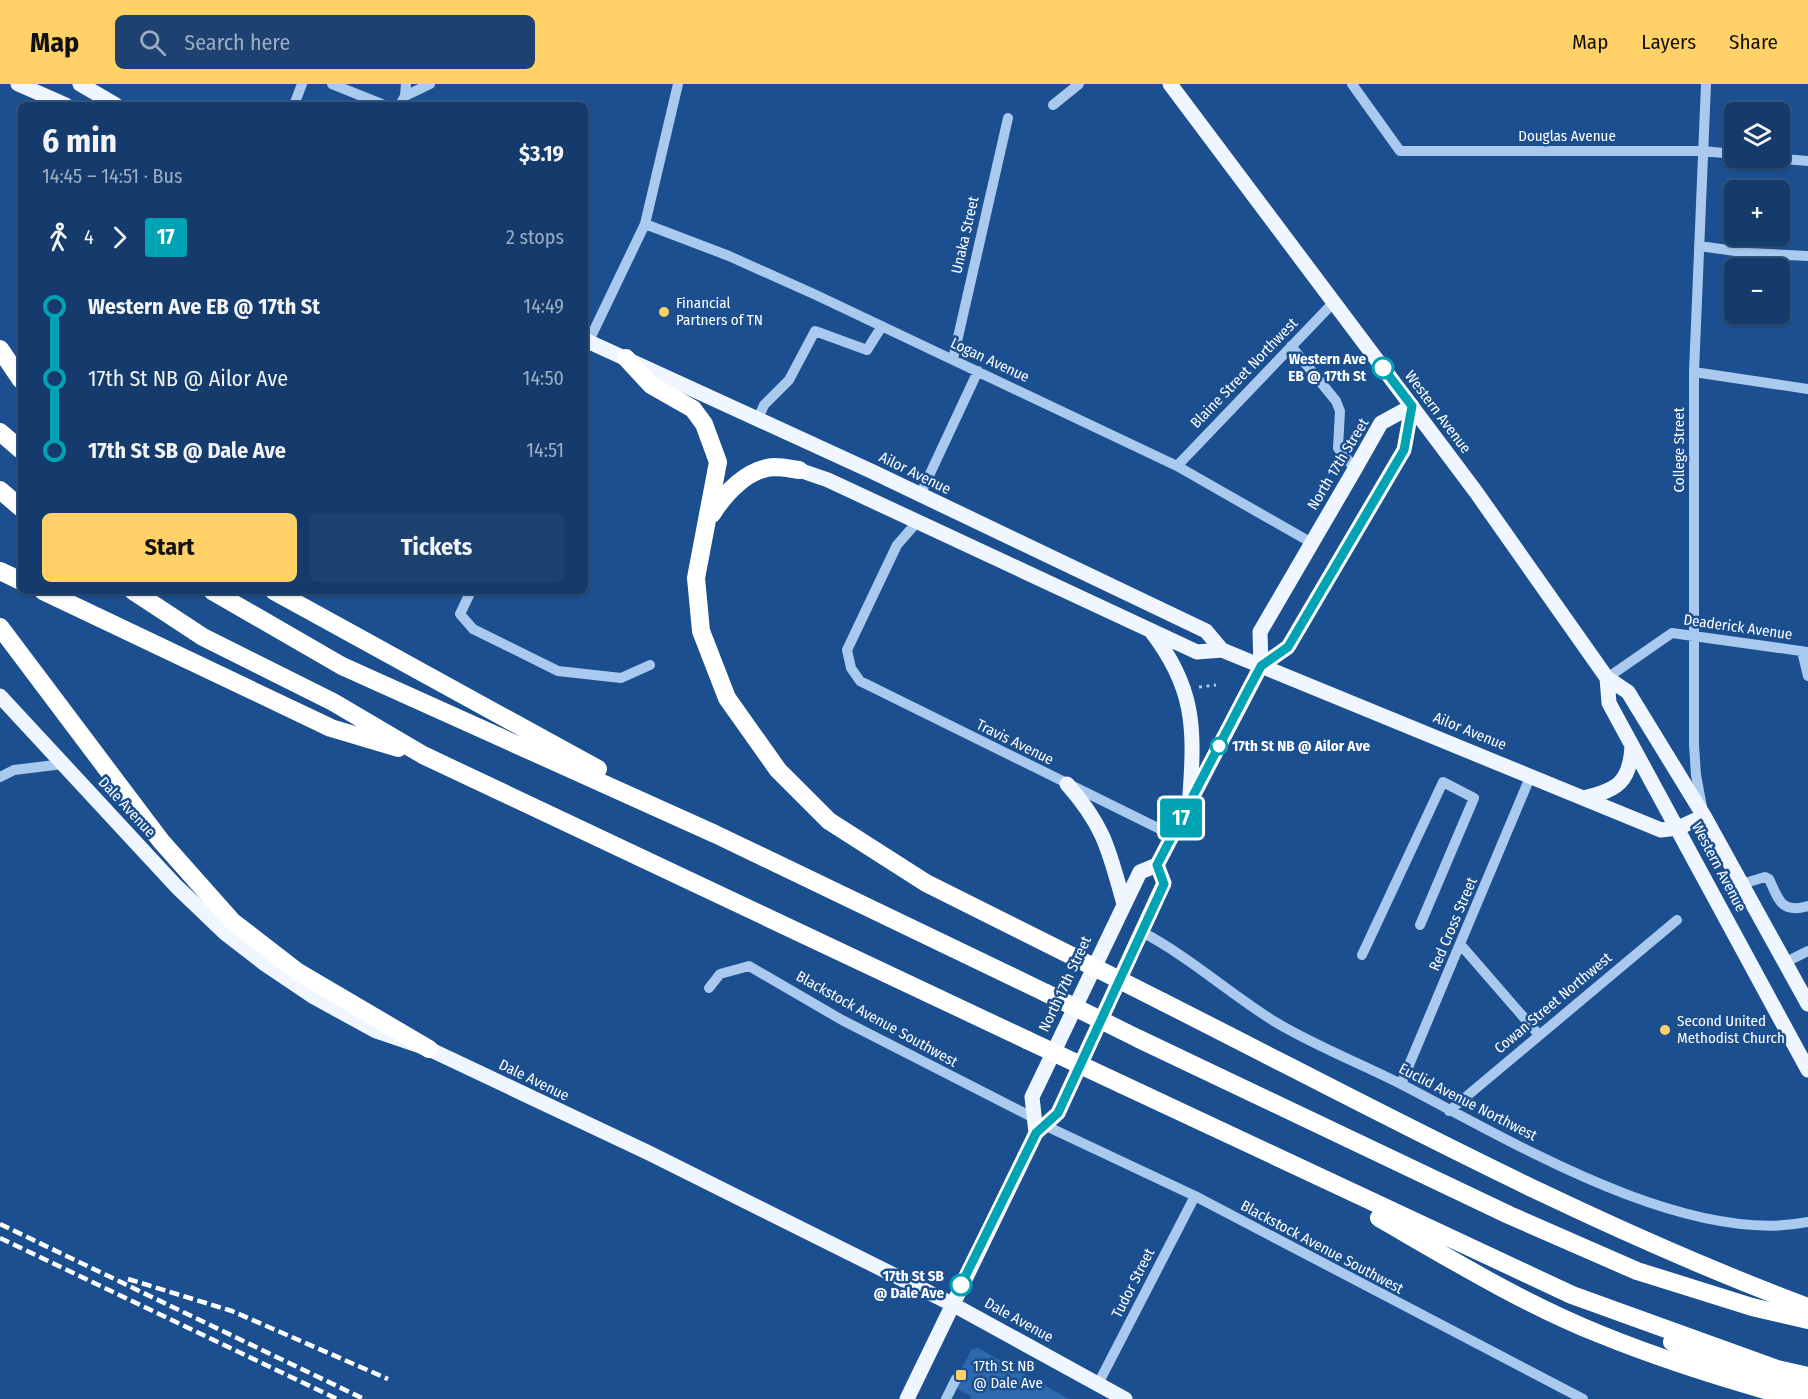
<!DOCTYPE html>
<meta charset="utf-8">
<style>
body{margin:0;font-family:"Fira Sans Condensed",sans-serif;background:#1d4271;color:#f1f3f6;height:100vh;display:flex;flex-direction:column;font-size:22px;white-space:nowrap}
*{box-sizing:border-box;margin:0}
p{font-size:20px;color:#9dadc1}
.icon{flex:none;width:33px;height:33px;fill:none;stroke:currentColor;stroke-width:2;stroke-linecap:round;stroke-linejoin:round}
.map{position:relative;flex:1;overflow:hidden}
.details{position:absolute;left:18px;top:18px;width:570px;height:492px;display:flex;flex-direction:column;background:#143b6b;border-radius:9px;box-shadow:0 2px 4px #0004,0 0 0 2px #33557e}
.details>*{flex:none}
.badge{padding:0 12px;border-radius:4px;font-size:21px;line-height:39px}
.fabs{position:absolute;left:1724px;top:18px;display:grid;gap:12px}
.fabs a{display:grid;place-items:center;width:66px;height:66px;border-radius:9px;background:#143b6b;box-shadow:0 2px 4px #0004,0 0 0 2px #33557e;font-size:30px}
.map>.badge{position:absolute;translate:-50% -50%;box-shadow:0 0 0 3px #fff}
.legs{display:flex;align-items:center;gap:9px;height:66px;padding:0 24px;font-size:20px}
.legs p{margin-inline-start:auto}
.summary{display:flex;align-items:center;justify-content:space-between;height:102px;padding:0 24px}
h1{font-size:33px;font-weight:700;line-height:45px}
.primary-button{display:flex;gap:12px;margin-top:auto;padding:12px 24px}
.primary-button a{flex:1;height:69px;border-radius:9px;background:#ffd166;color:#111;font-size:24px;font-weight:700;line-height:69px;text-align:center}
.primary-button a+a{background:#1d4271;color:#f1f3f6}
ul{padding:0 24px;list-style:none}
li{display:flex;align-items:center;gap:21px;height:72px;font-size:22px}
li i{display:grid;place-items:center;width:9px;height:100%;margin:0 8px;background:currentColor}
li i::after{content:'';width:15px;height:15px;margin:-8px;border:4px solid;border-radius:50%;background:#143b6b}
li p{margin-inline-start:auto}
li:first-child i{background:linear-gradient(#0000 50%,currentColor 0)}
li:last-child i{background:linear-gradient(currentColor 50%,#0000 0)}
header{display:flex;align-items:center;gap:36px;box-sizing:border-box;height:84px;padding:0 30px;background:#ffd166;color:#111}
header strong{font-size:28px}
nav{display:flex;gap:33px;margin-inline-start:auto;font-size:21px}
.search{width:420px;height:54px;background:#1d4271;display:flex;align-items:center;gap:15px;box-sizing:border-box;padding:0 21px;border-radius:9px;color:#9dadc1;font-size:22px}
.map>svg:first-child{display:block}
.green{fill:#2e69ad}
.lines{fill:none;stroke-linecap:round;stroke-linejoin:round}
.path{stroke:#a9c9ee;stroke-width:3;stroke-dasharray:3 4.5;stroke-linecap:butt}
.minor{stroke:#a9c9ee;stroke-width:10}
.major{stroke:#f0f6ff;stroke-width:15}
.highway{stroke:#fff;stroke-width:18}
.rail{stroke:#fff;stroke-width:4.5;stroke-dasharray:10 4.5;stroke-linecap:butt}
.highway-bridge{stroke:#fff;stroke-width:18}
.line-1-casing{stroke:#fff;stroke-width:14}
.line-1{stroke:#00a3b4;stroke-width:9}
.poi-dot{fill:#ffd166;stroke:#1b4f8f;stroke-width:2}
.stop-1-dot{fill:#fff;stroke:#00a3b4;stroke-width:3}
.labels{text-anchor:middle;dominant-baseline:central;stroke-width:5;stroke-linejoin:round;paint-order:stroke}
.street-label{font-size:15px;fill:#fff;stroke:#1b4f8f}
.poi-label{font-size:15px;fill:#fff;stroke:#1b4f8f;text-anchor:start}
.stop-label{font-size:15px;font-weight:bold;fill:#fff;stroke:#1b4f8f;text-anchor:end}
</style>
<header>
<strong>Map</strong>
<div class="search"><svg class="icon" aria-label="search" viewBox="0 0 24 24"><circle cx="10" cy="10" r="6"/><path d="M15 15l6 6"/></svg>Search here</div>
<nav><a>Map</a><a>Layers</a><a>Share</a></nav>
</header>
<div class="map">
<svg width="1808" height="1315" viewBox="0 0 1808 1315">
<rect width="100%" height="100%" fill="#1b4f8f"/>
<path class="green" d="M 978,1264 L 1069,1315 L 970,1315 L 971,1312 L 953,1303 L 971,1266 Z"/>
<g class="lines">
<path class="path" d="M 1199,603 L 1216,601"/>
<path class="minor" d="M 332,0 L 384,21
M 1352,0 L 1400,67 L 1703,67 L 1734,70
M 405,12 L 430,0
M 294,21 L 302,0
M 400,21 L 405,12 L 406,0
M 1053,21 L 1079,0
M 1773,74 L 1808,77
M 645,140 L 729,172 L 816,211 L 1177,382 L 1312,459
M 1699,162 L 1750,169 L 1808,172
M 1291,262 L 1336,317 L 1340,327 L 1338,364 L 1355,385
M 585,265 L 645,140 L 678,0
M 953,275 L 1008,34
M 1694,288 L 1808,305
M 758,335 L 764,321 L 789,296 L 815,247 L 867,266 L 882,242
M 1177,382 L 1334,218
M 920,411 L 978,287
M 918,437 L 897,461 L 847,566 L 851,584 L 860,597 L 1172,751
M 471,507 L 460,530 L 473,545 L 558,587 L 621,594 L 650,581
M 1802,567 L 1808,592
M 1607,594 L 1672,549 L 1808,568
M 0,693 L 14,686 L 63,680
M 1702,723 L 1696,691 L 1694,661 L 1694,288 L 1706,0
M 1742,800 L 1765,793 L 1769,795 C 1779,816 1781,830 1808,822
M 1142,848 C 1190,873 1231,911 1277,939 C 1316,962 1359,979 1399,999 C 1508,1055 1684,1163 1808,1138
M 1460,860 L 1539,951
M 1362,871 L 1443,698 L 1474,714 L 1420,841
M 1786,878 L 1808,867
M 709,904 L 720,890 L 749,882 L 842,936 L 1034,1034
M 1401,1000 L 1531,691
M 1449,1027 L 1677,836
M 1044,1041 L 1195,1112 L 1583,1315
M 1098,1300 L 1195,1112
M 946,1315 L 956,1295"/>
<path class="major" d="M 18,0 L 66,21
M 80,0 L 116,21
M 1170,0 L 1476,408 L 1607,594 L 1628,608 L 1704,732 L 1808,920
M 585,256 L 871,387 L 1206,547 L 1222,566
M 799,386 L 828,396 L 1197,568 L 1222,566 L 1661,746 L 1678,744 L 1704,732
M 1151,547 C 1194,603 1195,642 1190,710
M 1261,582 L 1260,548 L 1355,385 L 1381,339 L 1412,322
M 1607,594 L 1609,619 L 1808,986
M 0,612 L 176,802 L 225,849 L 265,880 L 314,913 L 376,947 L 429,965 L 649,1069 L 952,1220 L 1125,1315
M 1067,700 C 1105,743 1109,767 1124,820
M 1583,714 C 1618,706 1630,698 1632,662
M 1036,1049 L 1032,1013 L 1140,788 L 1157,781 L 1261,582 L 1288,563 L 1404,366 L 1412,322
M 907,1315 L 1036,1049 L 1058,1029 L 1164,799 L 1157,781"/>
<path class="highway" d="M 0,265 L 21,296
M 626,274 L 651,301 L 693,325 L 704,340 L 718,378 L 696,494 L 701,547 L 727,614 L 778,686 L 829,737 L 926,799 L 1072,872
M 0,348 L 21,366
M 0,406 L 21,424
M 712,430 C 725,409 748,384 775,383 C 783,383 792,385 799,386
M 0,487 L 21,497
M 43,507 L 331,644 L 398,664
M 133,507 L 203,553 L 333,618 L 423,671 L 1027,956
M 212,507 L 342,582 L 715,750 L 1046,909
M 274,507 L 598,685
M 0,543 L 161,757 L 232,837 L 298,888 L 429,965
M 1163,918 C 1375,1025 1585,1140 1808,1223
M 1139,955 L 1509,1131 L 1637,1187 L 1752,1223 L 1808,1236
M 1121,1000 L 1572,1211 L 1777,1285 L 1808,1292
M 1379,1134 C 1452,1176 1524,1220 1602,1251 C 1666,1277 1731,1297 1797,1315
M 1672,1258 L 1746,1289 L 1808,1306"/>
<path class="rail" d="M 0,1140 L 364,1315
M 0,1154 L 337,1315
M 128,1195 L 232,1227 L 388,1295"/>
<path class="highway-bridge" d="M 1072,872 L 1163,918
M 1046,909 L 1139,955
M 1027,956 L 1121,1000"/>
</g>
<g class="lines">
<g class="line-1-casing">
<path id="line-1" d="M 961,1201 L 1036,1049 L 1058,1029 L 1164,800 L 1157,781 L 1246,610 L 1261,582 L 1288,563 L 1404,366 L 1412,322 L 1383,284"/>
</g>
<use href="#line-1" class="line-1"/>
</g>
<g class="poi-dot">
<circle cx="664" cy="228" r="6"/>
<circle cx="1665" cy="946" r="6"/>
<rect x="955" y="1285" width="12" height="12" rx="3"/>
</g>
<g class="stop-1-dot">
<circle cx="1383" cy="284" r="10"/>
<circle cx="1219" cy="662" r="8"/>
<circle cx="961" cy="1201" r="10"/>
</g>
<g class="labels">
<g class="street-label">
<text x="1567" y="52">Douglas Avenue</text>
<text transform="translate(965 151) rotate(-77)">Unaka Street</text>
<text transform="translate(990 276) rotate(25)">Logan Avenue</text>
<text transform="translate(1244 289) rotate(-46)">Blaine Street Northwest</text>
<text transform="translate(1438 328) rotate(53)">Western Avenue</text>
<text transform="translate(1679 366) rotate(-90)">College Street</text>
<text transform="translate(1338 380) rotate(-59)">North 17th Street</text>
<text transform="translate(915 389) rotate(26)">Ailor Avenue</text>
<text transform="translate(1738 543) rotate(8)">Deaderick Avenue</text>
<text transform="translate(1470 647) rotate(22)">Ailor Avenue</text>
<text transform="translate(1015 658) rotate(26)">Travis Avenue</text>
<text transform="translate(127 723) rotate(47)">Dale Avenue</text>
<text transform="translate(1719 783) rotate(62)">Western Avenue</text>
<text transform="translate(1453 840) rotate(-67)">Red Cross Street</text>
<text transform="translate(1065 900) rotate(-65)">North 17th Street</text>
<text transform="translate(1553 919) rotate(-40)">Cowan Street Northwest</text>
<text transform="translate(877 935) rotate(29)">Blackstock Avenue Southwest</text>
<text transform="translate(534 996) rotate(26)">Dale Avenue</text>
<text transform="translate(1468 1018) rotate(27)">Euclid Avenue Northwest</text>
<text transform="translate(1322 1163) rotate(28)">Blackstock Avenue Southwest</text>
<text transform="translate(1133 1199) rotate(-63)">Tudor Street</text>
<text transform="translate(1019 1236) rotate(29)">Dale Avenue</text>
</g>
<g class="poi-label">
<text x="676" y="219">Financial<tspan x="676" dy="17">Partners of TN</tspan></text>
<text x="1677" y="937">Second United<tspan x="1677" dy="17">Methodist Church</tspan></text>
<text x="973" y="1282">17th St NB<tspan x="973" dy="17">@ Dale Ave</tspan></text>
</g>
<g class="stop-label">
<text x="1366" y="275">Western Ave<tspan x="1366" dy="17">EB @ 17th St</tspan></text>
<text x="1232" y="662" text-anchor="start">17th St NB @ Ailor Ave</text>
<text x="944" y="1192">17th St SB<tspan x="944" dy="17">@ Dale Ave</tspan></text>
</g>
</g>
</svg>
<div class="fabs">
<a><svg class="icon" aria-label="layers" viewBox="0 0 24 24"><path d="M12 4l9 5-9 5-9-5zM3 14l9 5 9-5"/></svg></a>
<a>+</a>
<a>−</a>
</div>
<b class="badge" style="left:1181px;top:734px;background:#00a3b4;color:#fff">17</b>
<section class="details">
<div class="summary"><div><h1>6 min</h1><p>14:45 – 14:51 · Bus</p></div><b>$3.19</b></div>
<div class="legs"><svg class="icon" aria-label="walk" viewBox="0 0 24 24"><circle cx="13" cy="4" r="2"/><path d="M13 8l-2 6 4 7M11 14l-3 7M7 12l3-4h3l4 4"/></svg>4<svg class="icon" aria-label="forward" viewBox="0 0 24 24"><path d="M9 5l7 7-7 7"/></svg><b class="badge" style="background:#00a3b4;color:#fff">17</b><p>2 stops</p></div>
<ul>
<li><i style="color:#00a3b4"></i><b>Western Ave EB @ 17th St</b><p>14:49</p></li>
<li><i style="color:#00a3b4"></i><span>17th St NB @ Ailor Ave</span><p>14:50</p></li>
<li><i style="color:#00a3b4"></i><b>17th St SB @ Dale Ave</b><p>14:51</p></li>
</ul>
<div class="primary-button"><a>Start</a><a>Tickets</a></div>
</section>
</div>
